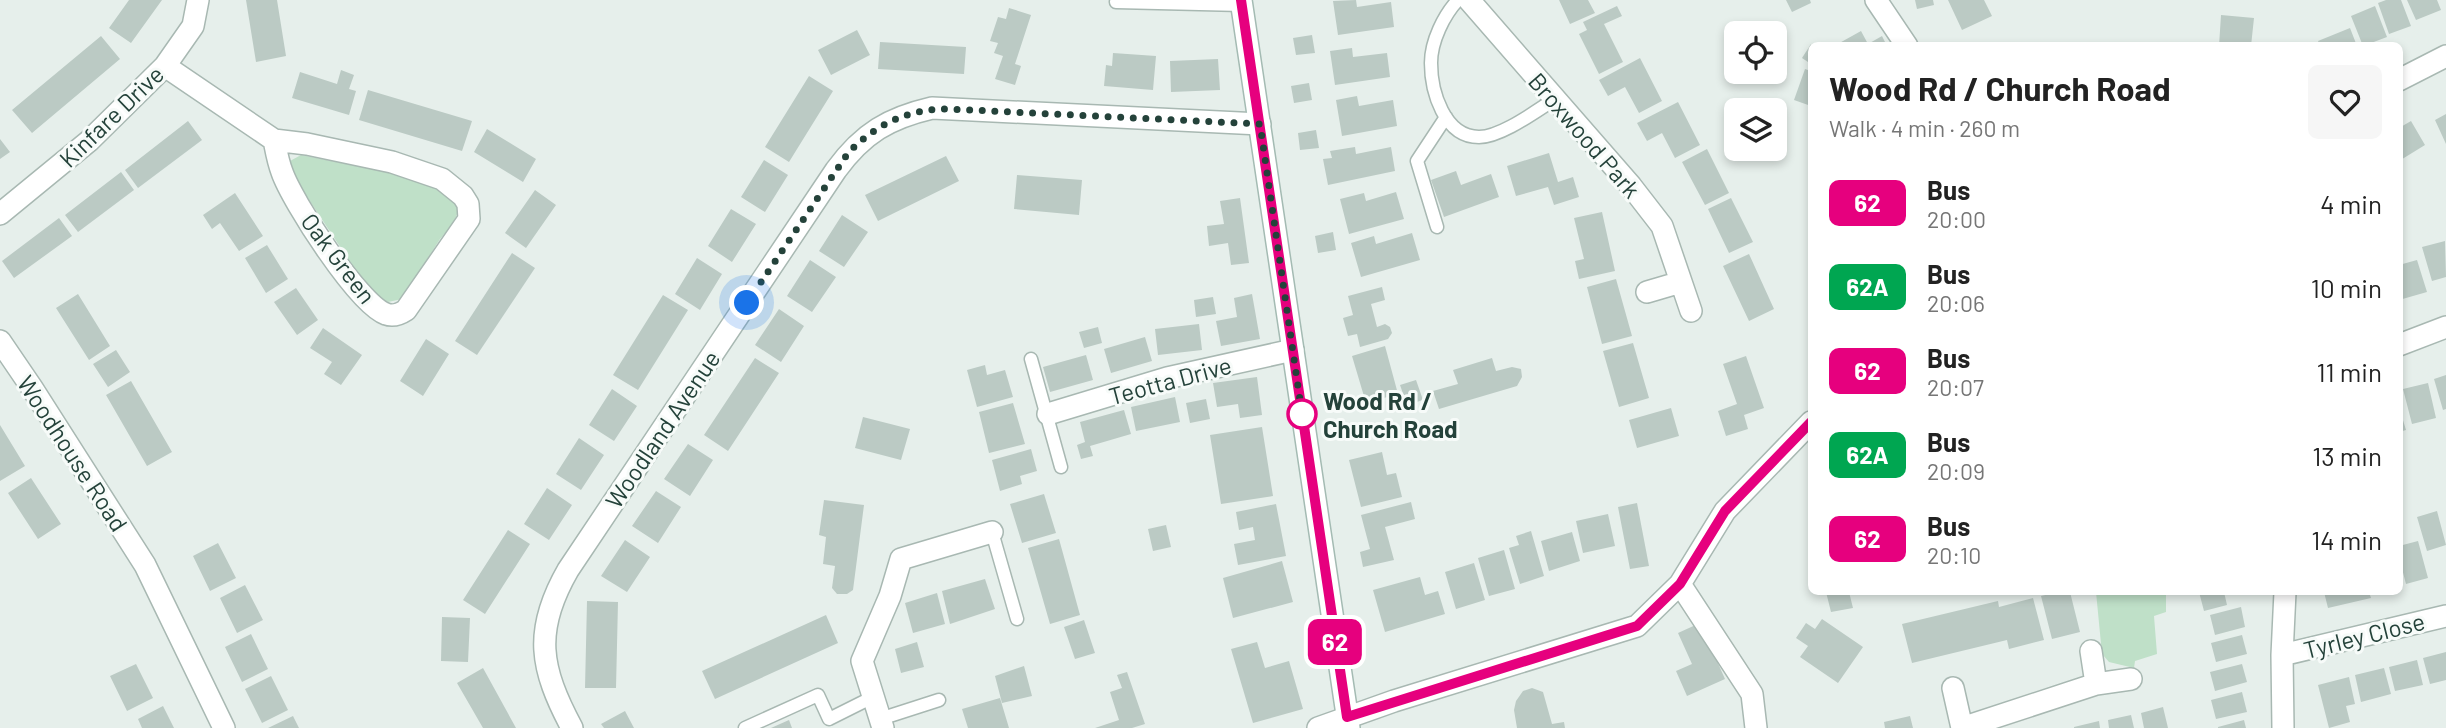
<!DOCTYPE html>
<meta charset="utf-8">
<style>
body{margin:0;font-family:Barlow,sans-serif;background:#f6f6f6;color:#222;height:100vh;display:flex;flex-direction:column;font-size:26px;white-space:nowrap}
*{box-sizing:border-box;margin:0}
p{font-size:23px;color:#767676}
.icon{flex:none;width:38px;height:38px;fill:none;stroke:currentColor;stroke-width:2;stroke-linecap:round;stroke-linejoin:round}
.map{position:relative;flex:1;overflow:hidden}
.details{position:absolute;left:1808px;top:42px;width:595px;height:553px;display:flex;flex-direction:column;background:#fff;border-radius:10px;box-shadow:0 4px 10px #0003}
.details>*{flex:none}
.badge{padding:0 14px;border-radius:10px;font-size:24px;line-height:46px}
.fabs{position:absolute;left:1724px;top:21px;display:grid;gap:14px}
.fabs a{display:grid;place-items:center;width:63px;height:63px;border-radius:10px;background:#fff;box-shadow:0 4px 10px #0003;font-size:35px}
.you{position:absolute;width:35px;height:35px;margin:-18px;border:5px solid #fff;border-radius:50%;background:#1a73e8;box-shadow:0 0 0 10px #1a73e833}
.map>.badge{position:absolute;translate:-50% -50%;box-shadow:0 0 0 4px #fff}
.round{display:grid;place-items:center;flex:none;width:74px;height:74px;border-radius:10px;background:#f6f6f6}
.head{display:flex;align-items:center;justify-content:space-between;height:119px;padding:0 21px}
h1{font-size:33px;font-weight:700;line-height:52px}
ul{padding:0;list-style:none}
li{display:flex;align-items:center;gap:21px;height:84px;padding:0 21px}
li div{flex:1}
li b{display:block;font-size:26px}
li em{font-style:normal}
li .badge{min-width:77px;font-weight:700;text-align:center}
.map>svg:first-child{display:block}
.green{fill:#bfe0c8}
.building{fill:#bbcac4}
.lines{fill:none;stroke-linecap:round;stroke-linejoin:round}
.lane-casing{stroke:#a8b8b2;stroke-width:15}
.street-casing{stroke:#a8b8b2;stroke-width:24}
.secondary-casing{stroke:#a4bbb3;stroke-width:24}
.lane{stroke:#fff;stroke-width:12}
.street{stroke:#fff;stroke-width:21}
.secondary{stroke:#fff;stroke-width:21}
.line-casing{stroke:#fff;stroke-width:16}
.line{stroke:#e6007e;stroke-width:10}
.walk{stroke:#24423a;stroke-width:7;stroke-dasharray:0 12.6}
.stop-dot{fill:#fff;stroke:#e6007e;stroke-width:3.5}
.labels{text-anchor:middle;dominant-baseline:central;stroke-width:6;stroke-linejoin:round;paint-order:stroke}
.street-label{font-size:24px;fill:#24423a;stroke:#f7fbf9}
.stop-label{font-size:24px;font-weight:bold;fill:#24423a;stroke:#f7fbf9;text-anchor:start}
</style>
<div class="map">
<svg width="2446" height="728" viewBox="0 0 2446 728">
<rect width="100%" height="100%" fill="#e6efeb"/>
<path class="green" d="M 301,155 L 412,177 L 451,194 L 460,207 L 453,224 L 440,239 L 402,299 L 388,302 L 377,297 L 362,280 L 290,171 L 290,161 Z
M 2096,592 L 2166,592 L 2166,612 L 2154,616 L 2157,654 L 2135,661 L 2134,668 L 2109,662 L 2102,654 Z"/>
<path class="building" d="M 129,0 L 162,0 L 131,43 L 109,28 Z
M 246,0 L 277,0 L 286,56 L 256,62 Z
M 1356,0 L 1357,7 L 1391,2 L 1394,27 L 1338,35 L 1333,1 Z
M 1559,0 L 1588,0 L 1595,13 L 1570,24 Z
M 1786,0 L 1810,0 L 1811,3 L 1792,12 Z
M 1915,0 L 1933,0 L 1934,5 L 1917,9 Z
M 1948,0 L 1984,0 L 1992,16 L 1962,30 Z
M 2386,0 L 2401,0 L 2411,26 L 2389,34 L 2378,3 Z
M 2407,0 L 2437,0 L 2441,10 L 2416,20 Z
M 1617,6 L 1622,16 L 1604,24 L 1623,62 L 1599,74 L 1579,34 L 1587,30 L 1583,22 Z
M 2375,6 L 2387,37 L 2363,46 L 2351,16 Z
M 1009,8 L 1031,15 L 1015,64 L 1021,66 L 1015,85 L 995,79 L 1003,56 L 994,53 L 998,43 L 990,41 L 998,17 L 1006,19 Z
M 2221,15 L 2254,18 L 2251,46 L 2219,46 Z
M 2350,28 L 2357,46 L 2320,46 L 2318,41 Z
M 857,30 L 870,55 L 831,75 L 818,50 Z
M 1861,31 L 1868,44 L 1882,36 L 1887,46 L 1834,46 Z
M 1312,35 L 1315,53 L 1296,55 L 1293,38 Z
M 101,36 L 120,59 L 32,133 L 12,110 Z
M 880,42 L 966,47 L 964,74 L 878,69 Z
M 1811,44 L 1811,64 L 1802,58 Z
M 1352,48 L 1353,57 L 1387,53 L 1390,77 L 1335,85 L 1330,51 Z
M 1113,53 L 1156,56 L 1153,90 L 1104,86 L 1106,65 L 1112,66 Z
M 1640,58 L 1662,101 L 1639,113 L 1625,87 L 1608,96 L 1599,80 Z
M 1218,59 L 1220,90 L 1171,92 L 1170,61 Z
M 1805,69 L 1811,71 L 1811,106 L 1794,100 Z
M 341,70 L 354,75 L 349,89 L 356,91 L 349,115 L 292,98 L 300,72 L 337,84 Z
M 809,76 L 833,91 L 789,162 L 765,147 Z
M 1309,83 L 1312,100 L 1294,103 L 1291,86 Z
M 368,90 L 472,121 L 462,151 L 359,120 Z
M 1357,96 L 1359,106 L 1393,100 L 1397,126 L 1342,136 L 1336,100 Z
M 1678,102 L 1700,145 L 1675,158 L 1662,133 L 1647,141 L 1637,123 Z
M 2446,114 L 2446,144 L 2435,120 Z
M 188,121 L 202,140 L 138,188 L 125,170 Z
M 2411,121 L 2425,145 L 2399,161 L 2399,128 Z
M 487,129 L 536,159 L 523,182 L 474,152 Z
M 1316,130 L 1319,148 L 1300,150 L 1298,133 Z
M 0,139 L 10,152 L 0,159 Z
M 1355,147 L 1356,154 L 1391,147 L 1395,171 L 1328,185 L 1323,159 L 1332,158 L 1330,151 Z
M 1707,149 L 1729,193 L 1705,205 L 1682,162 Z
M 1549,153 L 1558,182 L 1573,177 L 1579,197 L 1554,205 L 1548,187 L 1516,196 L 1507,166 Z
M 946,156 L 959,181 L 878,221 L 865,195 Z
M 764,160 L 788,175 L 765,212 L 741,197 Z
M 1456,171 L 1461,185 L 1491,174 L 1499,197 L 1444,217 L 1431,180 Z
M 121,172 L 134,190 L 78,232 L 65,215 Z
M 1017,175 L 1082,180 L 1079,215 L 1014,209 Z
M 535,190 L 556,205 L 526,248 L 505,233 Z
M 1396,192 L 1404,219 L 1349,234 L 1340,199 L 1364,193 L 1366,201 Z
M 235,193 L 263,236 L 239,251 L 220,223 L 212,229 L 203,215 Z
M 1240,198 L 1249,263 L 1231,265 L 1228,243 L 1209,246 L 1207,226 L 1224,224 L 1220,201 Z
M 1731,198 L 1753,242 L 1729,253 L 1708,209 Z
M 731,209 L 756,224 L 732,262 L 708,246 Z
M 1602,212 L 1615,271 L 1579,279 L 1575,261 L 1584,259 L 1574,218 Z
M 842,215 L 868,232 L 844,267 L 819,251 Z
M 59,218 L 72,236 L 14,278 L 2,261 Z
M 1333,232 L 1336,250 L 1318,253 L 1315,236 Z
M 1412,233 L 1420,260 L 1361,277 L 1351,243 L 1374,236 L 1376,244 Z
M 2445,241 L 2446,277 L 2432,281 L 2422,247 Z
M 267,245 L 288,279 L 266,293 L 245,258 Z
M 512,253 L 535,268 L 477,355 L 455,341 Z
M 1749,254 L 1774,309 L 1749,321 L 1723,266 Z
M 697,258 L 722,274 L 700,310 L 675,294 Z
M 810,260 L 836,277 L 812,312 L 787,296 Z
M 2417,260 L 2427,292 L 2399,300 L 2399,265 Z
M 1616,279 L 1632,336 L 1602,344 L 1587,287 Z
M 1382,287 L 1385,300 L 1371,304 L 1377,327 L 1385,324 L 1390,327 L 1392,333 L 1388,339 L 1360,347 L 1357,334 L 1348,336 L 1343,318 L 1353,315 L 1348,296 Z
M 296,288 L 318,320 L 297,335 L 274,302 Z
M 78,294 L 110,346 L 89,360 L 56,308 Z
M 1252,294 L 1260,339 L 1221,346 L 1216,321 L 1237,317 L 1234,298 Z
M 663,295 L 688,310 L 638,390 L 613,375 Z
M 1213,297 L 1216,314 L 1196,317 L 1194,300 Z
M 779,309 L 804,326 L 781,362 L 755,345 Z
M 1199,324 L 1202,350 L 1158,355 L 1155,329 Z
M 1098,327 L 1102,343 L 1084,348 L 1079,332 Z
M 323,328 L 362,355 L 341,385 L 324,374 L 332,362 L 310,348 Z
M 1145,337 L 1152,361 L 1111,373 L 1104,349 Z
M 426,339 L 449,354 L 423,396 L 400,381 Z
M 1633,343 L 1649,398 L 1619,407 L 1603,351 Z
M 1385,346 L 1398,394 L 1366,403 L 1352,356 Z
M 116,350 L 130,372 L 108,387 L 93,364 Z
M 1086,355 L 1093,380 L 1050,392 L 1043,367 Z
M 1746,356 L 1764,408 L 1744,415 L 1748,429 L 1726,436 L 1718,411 L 1737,404 L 1723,364 Z
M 755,358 L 779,373 L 728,451 L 704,435 Z
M 1492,358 L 1496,371 L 1512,367 L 1521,369 L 1522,377 L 1517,386 L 1439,409 L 1433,391 L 1458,384 L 1453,370 Z
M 985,365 L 987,375 L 1005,370 L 1013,397 L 977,407 L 967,370 Z
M 2446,375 L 2446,409 L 2443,410 L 2434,379 Z
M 1257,377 L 1262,415 L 1240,418 L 1238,404 L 1217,407 L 1213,383 Z
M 1416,380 L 1423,400 L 1407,405 L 1400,385 Z
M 131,381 L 172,452 L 147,466 L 106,395 Z
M 2428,383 L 2436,418 L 2412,424 L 2403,389 Z
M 612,389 L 637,406 L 614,441 L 589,425 Z
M 1175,397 L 1180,422 L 1136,431 L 1131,407 Z
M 1206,399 L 1210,419 L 1190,423 L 1186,403 Z
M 1013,403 L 1025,444 L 989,453 L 979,412 Z
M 2399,407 L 2406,430 L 2399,432 Z
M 1671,408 L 1679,436 L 1637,448 L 1629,420 Z
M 1124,410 L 1131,434 L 1090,446 L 1093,456 L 1081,459 L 1077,445 L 1085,442 L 1080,422 Z
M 863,417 L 910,429 L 901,460 L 855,448 Z
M 0,425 L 25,466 L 0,481 Z
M 1262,427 L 1273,496 L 1221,504 L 1210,435 Z
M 579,438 L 604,455 L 581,490 L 556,474 Z
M 688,444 L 713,460 L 690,496 L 664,479 Z
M 1031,449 L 1037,471 L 1020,476 L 1022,484 L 1000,491 L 992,460 Z
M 1382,452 L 1387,475 L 1396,473 L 1402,497 L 1361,507 L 1349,460 Z
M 31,478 L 61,524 L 38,539 L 8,493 Z
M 547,488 L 572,505 L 549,540 L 524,524 Z
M 656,491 L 681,507 L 658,543 L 632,526 Z
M 1044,494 L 1056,533 L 1022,543 L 1010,504 Z
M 824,500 L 864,505 L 853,590 L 847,594 L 837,594 L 832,588 L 835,566 L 823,564 L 826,537 L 819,535 Z
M 1411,502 L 1415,519 L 1385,527 L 1394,560 L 1363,567 L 1360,552 L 1370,549 L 1361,515 Z
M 1637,503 L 1649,566 L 1630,569 L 1618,507 Z
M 1276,504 L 1286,556 L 1238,565 L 1234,544 L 1255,540 L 1253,527 L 1239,530 L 1236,512 Z
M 2437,511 L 2446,545 L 2427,551 L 2417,517 Z
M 1608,514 L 1615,546 L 1583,553 L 1576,521 Z
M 1166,525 L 1171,547 L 1153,551 L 1148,529 Z
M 508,530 L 530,544 L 485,614 L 463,600 Z
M 1531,531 L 1544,576 L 1520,584 L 1509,548 L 1519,545 L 1516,536 Z
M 1572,532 L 1580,561 L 1549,571 L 1541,541 Z
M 1059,539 L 1080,615 L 1050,624 L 1028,548 Z
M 625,540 L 650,557 L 627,592 L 601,576 Z
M 2418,541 L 2428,578 L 2406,584 L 2399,557 L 2399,546 Z
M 218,543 L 236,578 L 210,591 L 193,556 Z
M 1504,550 L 1515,589 L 1489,596 L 1478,558 Z
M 1282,561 L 1293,602 L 1233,618 L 1223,578 Z
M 1474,563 L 1485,600 L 1456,609 L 1445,572 Z
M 1420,577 L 1425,595 L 1438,591 L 1445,614 L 1385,632 L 1373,590 Z
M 985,579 L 995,609 L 950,624 L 942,591 Z
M 245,585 L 263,620 L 237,633 L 220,598 Z
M 1826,592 L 1849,592 L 1853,608 L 1831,612 Z
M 2058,592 L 2070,592 L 2080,632 L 2052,639 L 2041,596 Z
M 2199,592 L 2224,592 L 2227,605 L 2204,611 Z
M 2324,592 L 2369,592 L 2371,598 L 2328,608 Z
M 937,593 L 945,624 L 913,633 L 905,603 Z
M 2033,598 L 2044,640 L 2009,649 L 2007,640 L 1912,663 L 1902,624 L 1998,601 L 1999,607 Z
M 587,601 L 618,602 L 616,688 L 585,688 Z
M 2241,607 L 2245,627 L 2215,635 L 2210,615 Z
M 826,615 L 838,643 L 715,699 L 702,671 Z
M 442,617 L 470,618 L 468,662 L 441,661 Z
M 1822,619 L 1863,647 L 1838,683 L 1800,657 L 1808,646 L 1796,638 L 1806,623 L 1815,629 Z
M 1084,620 L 1095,653 L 1075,659 L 1064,627 Z
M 1700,623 L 1725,679 L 1687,696 L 1676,671 L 1692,664 L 1678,633 Z
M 251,634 L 268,669 L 242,682 L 225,647 Z
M 2242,635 L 2247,654 L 2216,662 L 2211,643 Z
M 917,642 L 924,667 L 901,673 L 895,649 Z
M 1257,642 L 1265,668 L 1289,661 L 1303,709 L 1253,723 L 1231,649 Z
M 2446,652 L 2446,680 L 2430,684 L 2423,658 Z
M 2417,660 L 2423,685 L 2395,691 L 2389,667 Z
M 136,664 L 153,698 L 127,711 L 110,676 Z
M 2242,664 L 2247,682 L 2215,691 L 2210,672 Z
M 1024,666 L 1032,696 L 1002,703 L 995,676 Z
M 483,668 L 516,728 L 483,728 L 457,683 Z
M 2384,668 L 2391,694 L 2361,702 L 2355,675 Z
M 1127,672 L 1145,724 L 1132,728 L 1095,728 L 1119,720 L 1110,692 L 1122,688 L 1117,675 Z
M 271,676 L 288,710 L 262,723 L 245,689 Z
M 2349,677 L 2355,704 L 2346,706 L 2350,722 L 2329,728 L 2318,685 Z
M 1532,688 L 1543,692 L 1552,724 L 1564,722 L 1565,728 L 1517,728 L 1514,710 L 1516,701 L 1523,691 Z
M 2242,692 L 2247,712 L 2216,719 L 2211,700 Z
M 1000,698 L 1009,728 L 968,728 L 962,709 Z
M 163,706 L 174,728 L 142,728 L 138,719 Z
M 2163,707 L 2168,728 L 2144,728 L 2141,713 Z
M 625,711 L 634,728 L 604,728 L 601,724 Z
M 2131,715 L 2134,728 L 2109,728 L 2108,720 Z
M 293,716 L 299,728 L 268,728 Z
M 1910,716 L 1913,728 L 1885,728 L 1884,722 Z
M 789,720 L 792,728 L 771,728 Z
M 2244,720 L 2246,728 L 2218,728 L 2218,727 Z
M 2099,721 L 2100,728 L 2074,728 L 2074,727 Z"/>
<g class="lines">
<g class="lane-casing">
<path id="lane" d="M 1458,0 C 1444,15 1431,41 1431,63 C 1431,91 1444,137 1479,137 C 1501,137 1536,111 1555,99
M 1116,2 L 1242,5
M 1437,227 L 1417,161 L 1446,117
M 1031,359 L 1061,467
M 992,532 L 1017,619
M 880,719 L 939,700
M 745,728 L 818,695 L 829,719 L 873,697"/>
</g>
<g class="street-casing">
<path id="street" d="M 1469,0 L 1631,186 L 1662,226 L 1691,311
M 1876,0 L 1907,46
M 165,66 L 274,140 L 307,144 L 392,162 L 442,179 L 463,196 L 468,204 L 469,219 L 406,310 C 400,314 394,317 386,314 C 359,305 292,201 282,172 C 278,162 276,150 274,140
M 2399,80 L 2446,56
M 0,214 L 89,141 L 165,66 L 193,26 L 198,0
M 1647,292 L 1681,282
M 0,341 L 32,388 L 145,565 L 224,728
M 2399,345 L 2446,327
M 1048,414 L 1167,378 L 1293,350
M 1680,584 L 1752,694 L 1756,728
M 2091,651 L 2096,684
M 2282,655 L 2446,616
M 1953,688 L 1962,728
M 572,728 C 540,668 533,631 568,570 L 836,170 C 863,133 889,118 932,108 L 1260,124
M 883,728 L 862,661 L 890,596 L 901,559 L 992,532
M 1318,728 L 1394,701 L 1637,626 L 1680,584 L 1725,511 L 1811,422
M 1962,728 L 2096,684 L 2131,679
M 2283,728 L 2282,655 L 2285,592"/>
</g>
<g class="secondary-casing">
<path id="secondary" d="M 1241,0 L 1349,728"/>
</g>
<use href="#lane" class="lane"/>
<use href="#street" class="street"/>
<use href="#secondary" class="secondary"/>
</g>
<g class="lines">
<g class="line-casing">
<path id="line" d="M 1241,0 L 1347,717 L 1637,626 L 1680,584 L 1725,511 L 1811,422"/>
</g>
<use href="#line" class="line"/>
<path class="walk" d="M 747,303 L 848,153 C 875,125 909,108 949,109 L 1260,124 L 1302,414"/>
</g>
<circle class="stop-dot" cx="1302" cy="414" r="14"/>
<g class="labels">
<g class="street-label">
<text transform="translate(111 116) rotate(-44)">Kinfare Drive</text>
<text transform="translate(1585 135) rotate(49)">Broxwood Park</text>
<text transform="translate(339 258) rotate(53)">Oak Green</text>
<text transform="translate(1170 380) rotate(-15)">Teotta Drive</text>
<text transform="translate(662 429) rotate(-56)">Woodland Avenue</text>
<text transform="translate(73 453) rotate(57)">Woodhouse Road</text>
<text transform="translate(2364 635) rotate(-14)">Tyrley Close</text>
</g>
<g class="stop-label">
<text x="1323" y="400">Wood Rd /<tspan x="1323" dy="28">Church Road</tspan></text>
</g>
</g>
</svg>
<div class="fabs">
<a><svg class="icon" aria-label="locate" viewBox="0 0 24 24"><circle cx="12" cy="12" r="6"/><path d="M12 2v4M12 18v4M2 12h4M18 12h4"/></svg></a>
<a><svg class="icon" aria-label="layers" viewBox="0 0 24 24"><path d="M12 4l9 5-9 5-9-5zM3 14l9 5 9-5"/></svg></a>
</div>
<div class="you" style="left:747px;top:303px"></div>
<b class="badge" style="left:1335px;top:642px;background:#e6007e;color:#fff">62</b>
<section class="details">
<div class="head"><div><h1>Wood Rd / Church Road</h1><p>Walk · 4 min · 260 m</p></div><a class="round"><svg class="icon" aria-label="heart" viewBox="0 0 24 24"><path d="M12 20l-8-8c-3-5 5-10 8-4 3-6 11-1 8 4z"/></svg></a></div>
<ul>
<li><span class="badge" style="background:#e6007e;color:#fff">62</span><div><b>Bus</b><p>20:00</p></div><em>4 min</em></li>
<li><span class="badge" style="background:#00a651;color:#fff">62A</span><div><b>Bus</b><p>20:06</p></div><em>10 min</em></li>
<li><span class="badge" style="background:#e6007e;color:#fff">62</span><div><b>Bus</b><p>20:07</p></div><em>11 min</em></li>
<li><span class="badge" style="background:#00a651;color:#fff">62A</span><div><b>Bus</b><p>20:09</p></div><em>13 min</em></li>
<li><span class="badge" style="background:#e6007e;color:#fff">62</span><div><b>Bus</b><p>20:10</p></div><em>14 min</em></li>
</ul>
</section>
</div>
